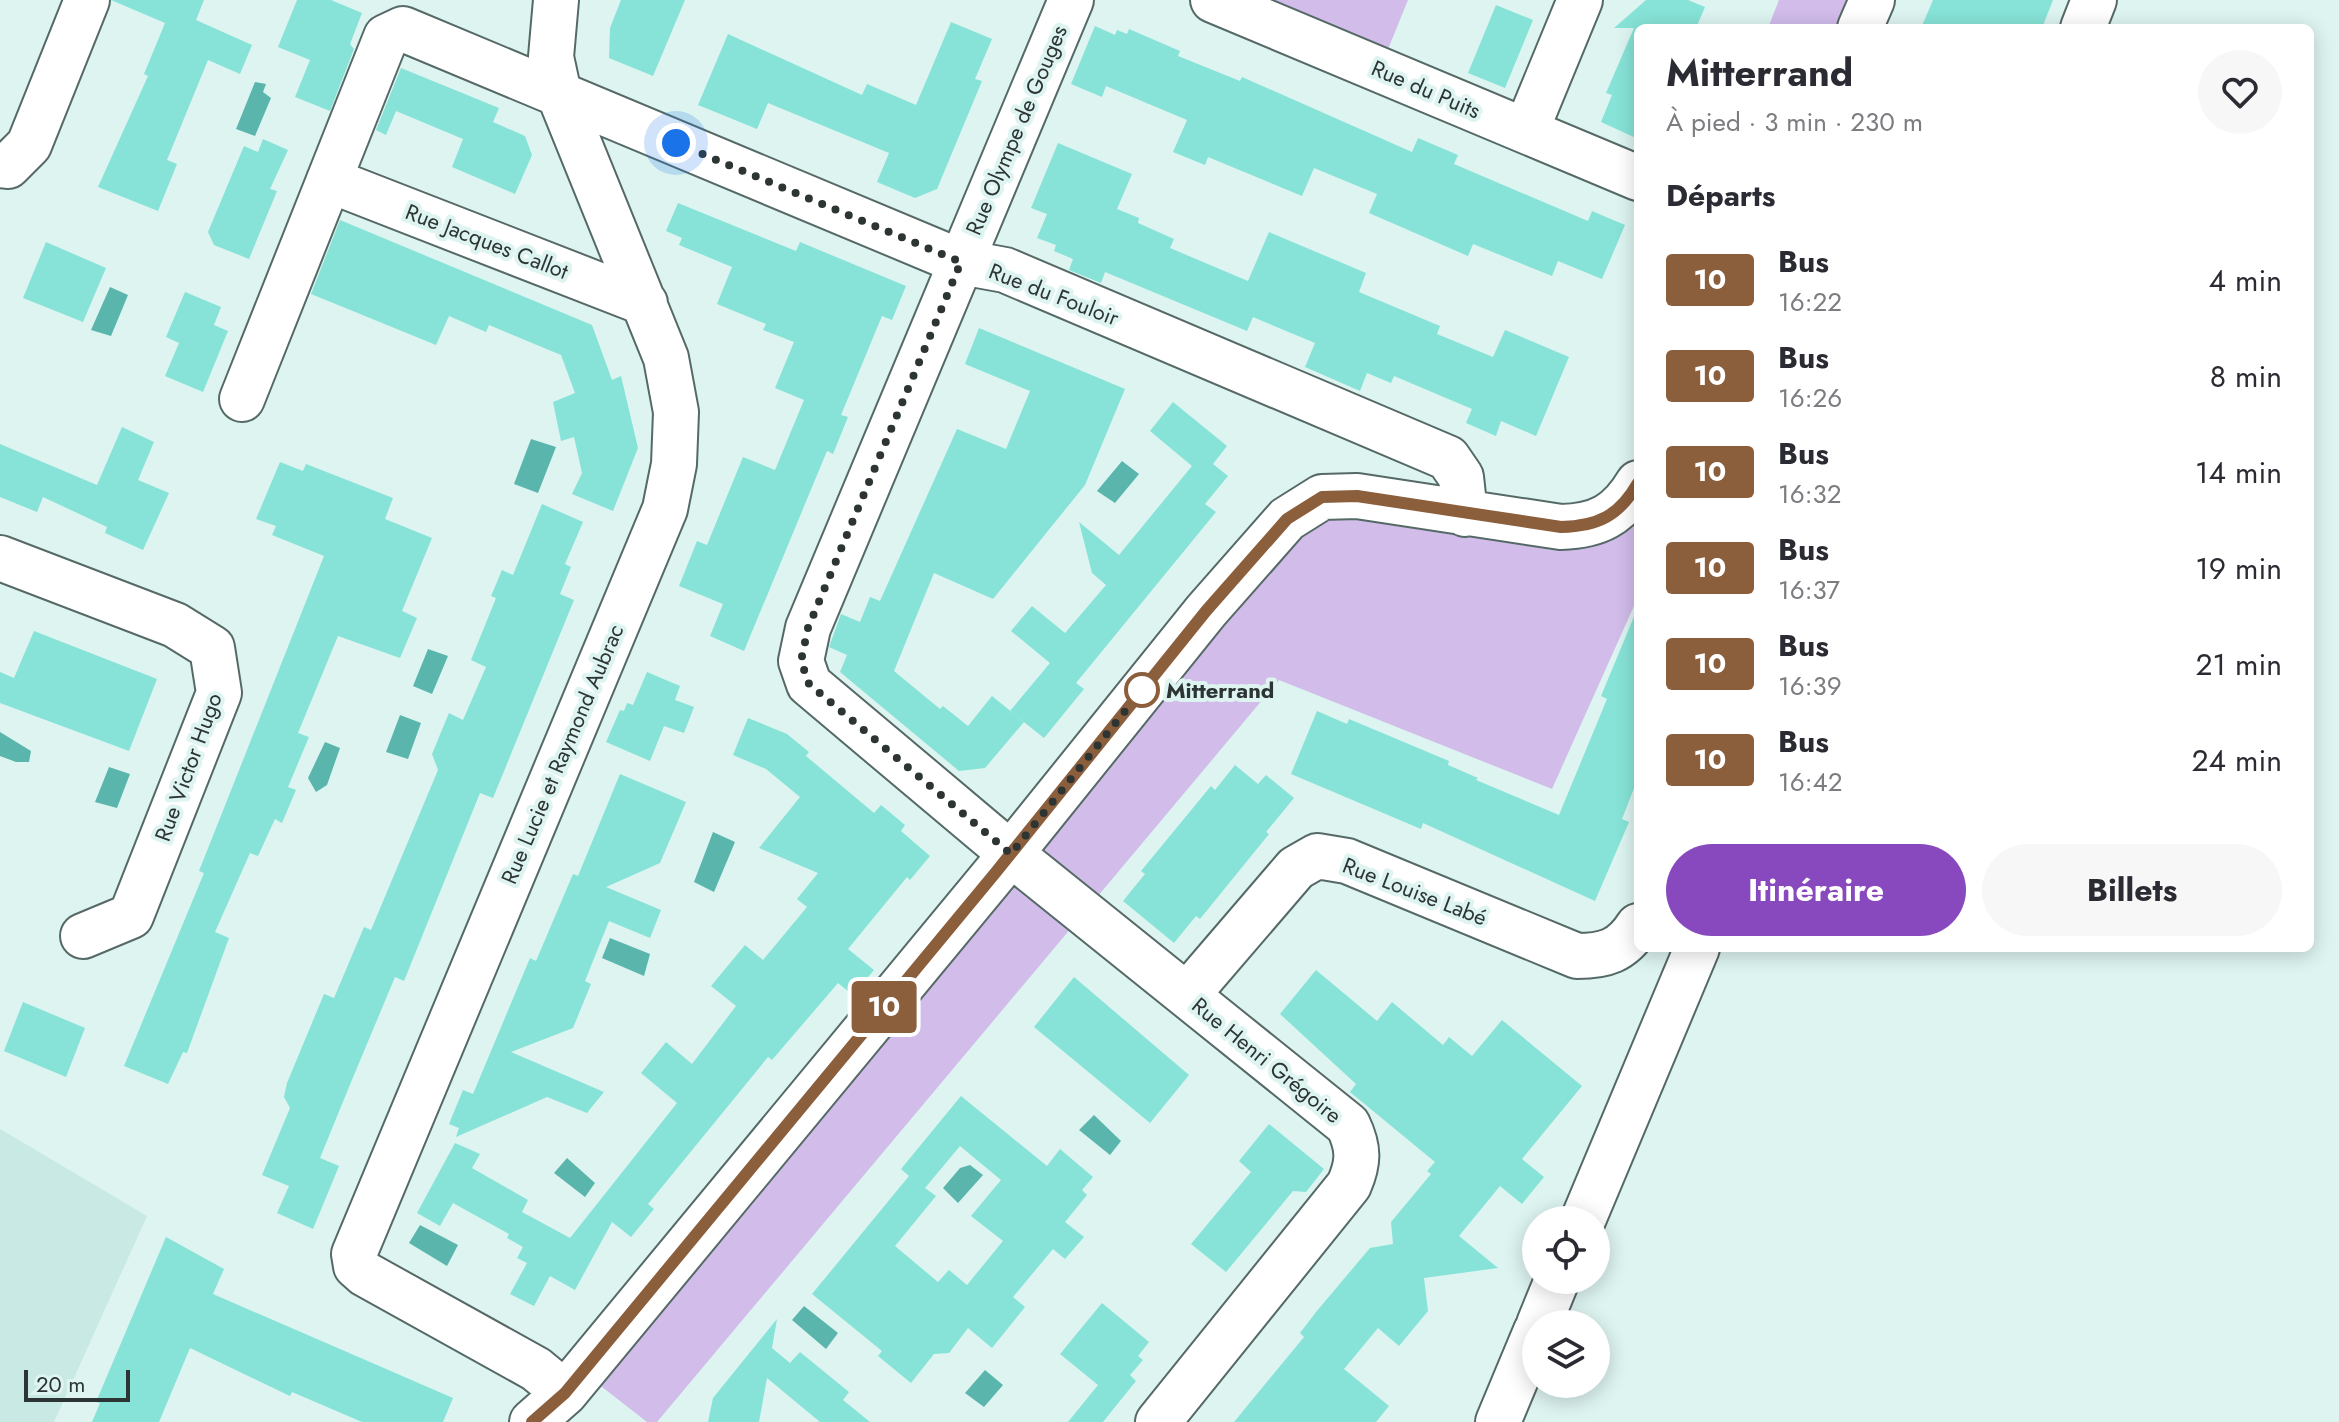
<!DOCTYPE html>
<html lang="fr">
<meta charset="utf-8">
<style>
body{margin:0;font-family:Jost,sans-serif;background:#f7f7f7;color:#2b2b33;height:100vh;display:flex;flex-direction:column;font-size:30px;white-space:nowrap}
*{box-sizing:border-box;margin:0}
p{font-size:26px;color:#7c7c81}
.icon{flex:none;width:44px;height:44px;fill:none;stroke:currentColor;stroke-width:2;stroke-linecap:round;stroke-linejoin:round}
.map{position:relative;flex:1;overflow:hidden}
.drawer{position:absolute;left:1634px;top:24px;width:680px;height:928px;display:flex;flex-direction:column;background:#fff;border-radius:12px;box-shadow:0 4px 20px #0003}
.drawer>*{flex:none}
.badge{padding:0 16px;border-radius:6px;font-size:28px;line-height:52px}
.buttons{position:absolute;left:1522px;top:1206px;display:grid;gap:16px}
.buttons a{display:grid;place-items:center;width:88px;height:88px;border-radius:50%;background:#fff;box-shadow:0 4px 20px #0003;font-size:40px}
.scale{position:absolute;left:24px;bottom:20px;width:106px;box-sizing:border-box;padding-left:8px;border:4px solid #2d3534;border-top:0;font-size:22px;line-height:28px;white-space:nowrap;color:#2d3534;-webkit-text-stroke:6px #ddf4f1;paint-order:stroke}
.you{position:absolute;width:40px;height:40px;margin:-20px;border:6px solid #fff;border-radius:50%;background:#1a73e8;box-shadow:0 0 0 12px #1a73e833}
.map>.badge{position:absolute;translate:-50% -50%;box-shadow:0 0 0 4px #fff}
h2{padding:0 32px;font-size:30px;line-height:72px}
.round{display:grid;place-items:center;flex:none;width:84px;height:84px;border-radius:42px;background:#f7f7f7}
.summary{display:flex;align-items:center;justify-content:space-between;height:136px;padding:0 32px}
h1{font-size:38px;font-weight:700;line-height:60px}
.button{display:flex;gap:16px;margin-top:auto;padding:16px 32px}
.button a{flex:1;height:92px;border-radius:48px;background:#8848be;color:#fff;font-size:32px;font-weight:700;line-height:92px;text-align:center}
.button a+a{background:#f7f7f7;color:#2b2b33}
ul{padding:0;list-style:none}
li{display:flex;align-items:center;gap:24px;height:96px;padding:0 32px}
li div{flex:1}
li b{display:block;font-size:30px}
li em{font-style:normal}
li .badge{min-width:88px;font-weight:700;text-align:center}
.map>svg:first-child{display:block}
.built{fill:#c9e9e4}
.green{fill:#d1bcea}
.water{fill:#5ab6ac}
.building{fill:#87e3d7;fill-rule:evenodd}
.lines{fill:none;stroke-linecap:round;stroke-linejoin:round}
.minor-casing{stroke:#556966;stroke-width:48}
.minor{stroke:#fff;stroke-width:44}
.line-casing{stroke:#fff;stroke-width:18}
.line{stroke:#8b5e3c;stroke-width:12}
.walk{stroke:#2d3534;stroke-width:8;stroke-dasharray:0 14.4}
.stop-dot{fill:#fff;stroke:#8b5e3c;stroke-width:4}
.labels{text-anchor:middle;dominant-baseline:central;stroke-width:8;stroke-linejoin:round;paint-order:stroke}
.street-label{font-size:22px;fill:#2d3534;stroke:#ddf4f1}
.stop-label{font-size:22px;font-weight:bold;fill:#2d3534;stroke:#ddf4f1;text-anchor:start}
</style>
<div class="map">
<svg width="2339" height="1422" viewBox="0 0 2339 1422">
<rect width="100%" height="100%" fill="#ddf4f1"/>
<path class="built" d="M 0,1129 L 147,1216 L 54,1422 L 0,1422 Z"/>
<path class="green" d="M 1253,0 L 1408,0 L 1386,54 Z
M 1779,0 L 1856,0 L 1845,28 L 1768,28 Z
M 1318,514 L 1611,538 L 1638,524 L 1638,597 L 1552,789 L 1279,680 L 657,1422 L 647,1422 L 597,1383 L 1302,527 Z"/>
<path class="water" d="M 255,82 L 266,84 L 263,92 L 271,98 L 255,136 L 236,129 Z
M 110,287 L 128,295 L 111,336 L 91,330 Z
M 531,439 L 556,447 L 538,493 L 514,484 Z
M 1122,461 L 1139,474 L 1115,503 L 1097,491 Z
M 428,649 L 448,656 L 432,694 L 413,686 Z
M 400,715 L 421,723 L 408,759 L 386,752 Z
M 0,732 L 31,751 L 29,762 L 16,762 L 0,756 Z
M 325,742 L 340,748 L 327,785 L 316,792 L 308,778 Z
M 109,767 L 130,774 L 117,808 L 95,802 Z
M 713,832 L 735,842 L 714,892 L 694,882 Z
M 610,938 L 650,954 L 644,976 L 602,958 Z
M 1094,1115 L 1121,1141 L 1110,1155 L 1079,1130 Z
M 567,1158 L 595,1183 L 585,1197 L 554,1173 Z
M 970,1165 L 983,1175 L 958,1203 L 943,1188 L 960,1168 Z
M 420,1225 L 458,1245 L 447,1266 L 409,1243 Z
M 804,1306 L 838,1333 L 826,1349 L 792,1320 Z
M 985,1370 L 1003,1385 L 984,1407 L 965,1393 Z"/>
<path class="building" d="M 111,0 L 204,0 L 196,20 L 252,45 L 240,74 L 208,60 L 167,160 L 177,164 L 158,211 L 98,187 L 148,76 L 144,74 L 165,23 Z
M 297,0 L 331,0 L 362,13 L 350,44 L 354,49 L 330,111 L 295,97 L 310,60 L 278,47 Z
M 621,0 L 685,0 L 653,76 L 609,58 L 610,28 Z
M 1646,0 L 1688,0 L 1705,7 L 1696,28 L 1638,28 L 1638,139 L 1601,122 L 1612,95 L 1606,93 L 1634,28 L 1614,28 Z
M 1933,0 L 2053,0 L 2042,28 L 1921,28 Z
M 1496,5 L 1533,20 L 1505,88 L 1468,73 Z
M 951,22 L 992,39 L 975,79 L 982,81 L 937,189 L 915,198 L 877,182 L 889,153 L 768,103 L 757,129 L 698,105 L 728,34 L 862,95 L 867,84 L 916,105 Z
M 1095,26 L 1115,35 L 1117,30 L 1127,34 L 1129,29 L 1180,51 L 1178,56 L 1240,81 L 1242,77 L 1412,152 L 1418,138 L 1458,155 L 1454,164 L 1588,221 L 1592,211 L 1625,225 L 1602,279 L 1558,261 L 1552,276 L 1473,244 L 1468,256 L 1369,213 L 1377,194 L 1314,168 L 1302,196 L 1208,157 L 1205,165 L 1173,152 L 1187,120 L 1106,86 L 1102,97 L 1071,84 Z
M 401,68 L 499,108 L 493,122 L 525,136 L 532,155 L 515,194 L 452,167 L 463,139 L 396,111 L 386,135 L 376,130 Z
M 263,139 L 288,150 L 270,189 L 277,191 L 249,259 L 214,245 L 208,232 L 244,146 L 258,152 Z
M 1058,143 L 1132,174 L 1117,209 L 1139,218 L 1138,223 L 1174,239 L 1170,248 L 1248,281 L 1269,232 L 1366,273 L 1359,292 L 1440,326 L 1437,334 L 1493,357 L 1505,330 L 1569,357 L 1536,436 L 1501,421 L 1496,436 L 1466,423 L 1472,409 L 1394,376 L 1391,383 L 1367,373 L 1360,391 L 1305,367 L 1315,343 L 1253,317 L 1247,331 L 1105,272 L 1101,283 L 1069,270 L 1073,259 L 1054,251 L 1056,245 L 1037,238 L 1047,214 L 1031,208 Z
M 678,203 L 796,251 L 800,242 L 906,286 L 892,320 L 882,316 L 841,415 L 848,417 L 833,454 L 827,451 L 744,651 L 710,636 L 723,604 L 679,586 L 697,541 L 707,545 L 743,457 L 775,470 L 804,400 L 775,388 L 794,342 L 763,330 L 766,324 L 717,304 L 732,267 L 679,245 L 682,238 L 666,231 Z
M 340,220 L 592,325 L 612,380 L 621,376 L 638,448 L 613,511 L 572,494 L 582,473 L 574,437 L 561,441 L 553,402 L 575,393 L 561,355 L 489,325 L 486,332 L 449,316 L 436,345 L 311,294 Z
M 46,242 L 106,268 L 83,322 L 23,298 Z
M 185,292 L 221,307 L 214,325 L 228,331 L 203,392 L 165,376 L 179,343 L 166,337 Z
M 979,328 L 1125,389 L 1085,485 L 993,599 L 934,573 L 894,671 L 940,709 L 943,706 L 968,726 L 992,696 L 1024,722 L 985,768 L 959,771 L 840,672 L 847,655 L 829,647 L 841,614 L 860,622 L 870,597 L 880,601 L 957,429 L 1006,449 L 1030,391 L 965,364 Z
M 1173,402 L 1227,446 L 1213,464 L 1228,476 L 1205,504 L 1216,512 L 1076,683 L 1084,689 L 1044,738 L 1010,711 L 1050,663 L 1011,631 L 1032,606 L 1065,633 L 1106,585 L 1092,573 L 1079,522 L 1119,555 L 1192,466 L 1150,431 Z
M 122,427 L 154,442 L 138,480 L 169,493 L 143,550 L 105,533 L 107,527 L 43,497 L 37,512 L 0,497 L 0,444 L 97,485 Z
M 280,462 L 303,471 L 306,464 L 393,498 L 385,519 L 432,538 L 402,611 L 417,618 L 400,658 L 338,636 L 298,733 L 309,737 L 288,787 L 296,790 L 282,823 L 275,819 L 258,856 L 250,853 L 215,932 L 229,938 L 187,1053 L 183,1052 L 168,1084 L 124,1066 L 204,873 L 199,871 L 324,556 L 272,535 L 276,526 L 256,519 Z
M 542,504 L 583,522 L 565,564 L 571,567 L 560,594 L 574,600 L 493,798 L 480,793 L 404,981 L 395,977 L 349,1087 L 320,1158 L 339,1166 L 313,1229 L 277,1213 L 289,1186 L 262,1175 L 290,1108 L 284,1097 L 287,1083 L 324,994 L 334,998 L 364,927 L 371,930 L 438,770 L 432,754 L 449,713 L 463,720 L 486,667 L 471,660 L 496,598 L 491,596 L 502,570 L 513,575 Z
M 1638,607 L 1638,778 L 1622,819 L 1629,822 L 1595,901 L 1423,823 L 1421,829 L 1291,774 L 1317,711 L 1347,724 L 1349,719 L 1449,761 L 1448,765 L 1478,778 L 1476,780 L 1559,815 L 1607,699 L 1601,696 Z
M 34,631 L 157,679 L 129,751 L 0,703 L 0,672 L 14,678 Z
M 647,672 L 680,686 L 675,700 L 694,707 L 684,733 L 664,726 L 650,761 L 606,742 L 620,710 L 624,711 L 627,703 L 633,705 Z
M 748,718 L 787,734 L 809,752 L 806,756 L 874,813 L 881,805 L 905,825 L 901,831 L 930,856 L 910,880 L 907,877 L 848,949 L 874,970 L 853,995 L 838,983 L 772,1060 L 768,1057 L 648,1204 L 654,1209 L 631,1237 L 612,1222 L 575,1290 L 550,1276 L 534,1306 L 510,1294 L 527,1263 L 517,1258 L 523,1247 L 507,1238 L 509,1234 L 453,1203 L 440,1226 L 417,1213 L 455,1143 L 480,1154 L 472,1168 L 528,1200 L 522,1212 L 570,1238 L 677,1103 L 641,1073 L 666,1042 L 692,1064 L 736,1006 L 711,986 L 745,945 L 763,960 L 807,907 L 797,899 L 818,873 L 759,848 L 800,797 L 766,769 L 733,755 Z
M 1235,765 L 1258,784 L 1266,775 L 1294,798 L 1266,832 L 1269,834 L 1200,919 L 1196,916 L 1174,943 L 1123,901 L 1145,874 L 1141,871 L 1211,786 L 1215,790 Z
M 620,774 L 686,802 L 660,863 L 606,887 L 661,910 L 650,938 L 609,921 L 585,981 L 591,984 L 573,1028 L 511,1052 L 604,1092 L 587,1113 L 547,1097 L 456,1137 L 459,1128 L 449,1124 L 463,1090 L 473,1094 L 530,958 L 536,961 L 573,874 L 578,876 Z
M 1316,970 L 1377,1021 L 1392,1002 L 1443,1045 L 1449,1037 L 1472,1056 L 1502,1020 L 1582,1086 L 1522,1159 L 1544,1177 L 1522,1204 L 1500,1186 L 1459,1236 L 1498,1268 L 1424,1278 L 1428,1311 L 1399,1346 L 1378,1328 L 1344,1369 L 1389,1406 L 1376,1422 L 1234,1422 L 1304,1337 L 1300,1333 L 1316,1312 L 1370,1248 L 1393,1244 L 1391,1222 L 1431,1174 L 1427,1171 L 1435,1162 L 1350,1092 L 1356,1084 L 1280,1014 Z
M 1074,977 L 1189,1075 L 1150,1123 L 1034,1027 Z
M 23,1002 L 85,1028 L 66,1077 L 4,1051 Z
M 961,1096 L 1047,1166 L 1060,1149 L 1093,1177 L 1082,1190 L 1087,1195 L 1065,1222 L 1084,1237 L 1065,1259 L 1053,1249 L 1013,1297 L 1025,1307 L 992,1348 L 968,1328 L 949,1353 L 934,1354 L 911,1383 L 878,1356 L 882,1351 L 812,1294 L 909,1176 L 901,1169 ZM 960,1146 L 1001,1180 L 971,1216 L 1003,1241 L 967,1285 L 949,1270 L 938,1282 L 895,1246 L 936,1196 L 925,1188 Z
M 1269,1124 L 1324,1169 L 1306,1192 L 1293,1191 L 1226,1272 L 1191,1244 L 1251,1172 L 1239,1161 Z
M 166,1237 L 224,1269 L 213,1294 L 453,1398 L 443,1422 L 362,1422 L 292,1392 L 290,1396 L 190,1348 L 159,1422 L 92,1422 L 100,1403 L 96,1402 Z
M 1102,1303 L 1149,1342 L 1138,1356 L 1143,1360 L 1130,1375 L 1136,1381 L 1103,1422 L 1068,1422 L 1098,1385 L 1060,1354 Z
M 777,1319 L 772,1348 L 790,1363 L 800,1352 L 849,1392 L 843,1400 L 870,1422 L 820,1422 L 767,1378 L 759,1422 L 708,1422 L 713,1398 Z"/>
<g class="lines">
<g class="minor-casing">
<path id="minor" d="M 556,0 L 551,57 L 559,94 L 666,358 L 676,412 L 674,464 L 665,509 L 354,1254 L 356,1266 L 365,1274 L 536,1369 L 565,1393
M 1071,0 L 808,628 L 801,661 L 809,684 L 1011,854 L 1348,1125 C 1359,1148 1359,1162 1349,1185 L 1158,1422
M 1213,0 L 1638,178
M 1860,28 L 1872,0
M 2083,28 L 2094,0
M 1526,131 L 1580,0
M 0,165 L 8,166 L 29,145 L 87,0
M 329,180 L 645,303
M 242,399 L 386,37 L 403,29 L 961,262 L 1005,270 L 1448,458 L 1461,477 L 1465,514
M 0,558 L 175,625 L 212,648 L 219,693 L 131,916 L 83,936
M 1187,995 L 1296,868 L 1317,856 L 1347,861 L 1577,956 C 1605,956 1622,951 1638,926
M 1583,1220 L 1697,948
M 1539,1324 L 1557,1280
M 532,1422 L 565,1393 L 996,872 L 1206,611 L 1287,519 L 1322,497 L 1357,496 L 1561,527 C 1598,526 1619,515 1638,483
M 1498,1422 L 1536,1331"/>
</g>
<use href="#minor" class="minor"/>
</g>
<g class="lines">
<g class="line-casing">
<path id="line" d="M 532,1422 L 565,1393 L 996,872 L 1206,611 L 1287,519 L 1322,497 L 1357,496 L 1561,527 C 1598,526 1619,516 1638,483"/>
</g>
<use href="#line" class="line"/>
<path class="walk" d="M 676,143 L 961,262 L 808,628 L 801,661 L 809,684 L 1011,854 L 1142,690"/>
</g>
<circle class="stop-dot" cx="1142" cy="690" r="16"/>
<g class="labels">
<g class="street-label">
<text transform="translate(1426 89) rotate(23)">Rue du Puits</text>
<text transform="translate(1016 130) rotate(-67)">Rue Olympe de Gouges</text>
<text transform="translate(487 241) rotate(21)">Rue Jacques Callot</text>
<text transform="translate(1054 294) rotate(21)">Rue du Fouloir</text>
<text transform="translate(562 754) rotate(-67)">Rue Lucie et Raymond Aubrac</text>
<text transform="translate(188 767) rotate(-70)">Rue Victor Hugo</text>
<text transform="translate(1415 891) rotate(21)">Rue Louise Labé</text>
<text transform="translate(1267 1060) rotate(39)">Rue Henri Grégoire</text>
</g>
<g class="stop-label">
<text x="1166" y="690">Mitterrand</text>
</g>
</g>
</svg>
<div class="buttons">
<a><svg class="icon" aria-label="locate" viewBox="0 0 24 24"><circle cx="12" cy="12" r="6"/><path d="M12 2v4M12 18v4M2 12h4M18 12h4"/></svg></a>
<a><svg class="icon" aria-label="layers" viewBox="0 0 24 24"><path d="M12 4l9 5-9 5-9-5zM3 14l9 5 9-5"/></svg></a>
</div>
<div class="scale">20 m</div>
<div class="you" style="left:676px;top:143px"></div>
<b class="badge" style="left:884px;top:1007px;background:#8b5e3c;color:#fff">10</b>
<section class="drawer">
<div class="summary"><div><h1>Mitterrand</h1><p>À pied · 3 min · 230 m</p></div><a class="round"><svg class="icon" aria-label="heart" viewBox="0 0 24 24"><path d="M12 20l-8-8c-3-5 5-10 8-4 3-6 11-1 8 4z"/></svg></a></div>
<h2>Départs</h2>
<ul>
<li><span class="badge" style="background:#8b5e3c;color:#fff">10</span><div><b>Bus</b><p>16:22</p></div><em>4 min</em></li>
<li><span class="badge" style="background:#8b5e3c;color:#fff">10</span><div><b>Bus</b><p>16:26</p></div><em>8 min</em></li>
<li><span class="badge" style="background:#8b5e3c;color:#fff">10</span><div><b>Bus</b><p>16:32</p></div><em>14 min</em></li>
<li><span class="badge" style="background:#8b5e3c;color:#fff">10</span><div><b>Bus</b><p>16:37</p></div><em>19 min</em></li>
<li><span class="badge" style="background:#8b5e3c;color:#fff">10</span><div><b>Bus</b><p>16:39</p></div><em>21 min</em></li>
<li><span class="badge" style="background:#8b5e3c;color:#fff">10</span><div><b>Bus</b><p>16:42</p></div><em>24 min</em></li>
</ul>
<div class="button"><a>Itinéraire</a><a>Billets</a></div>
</section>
</div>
